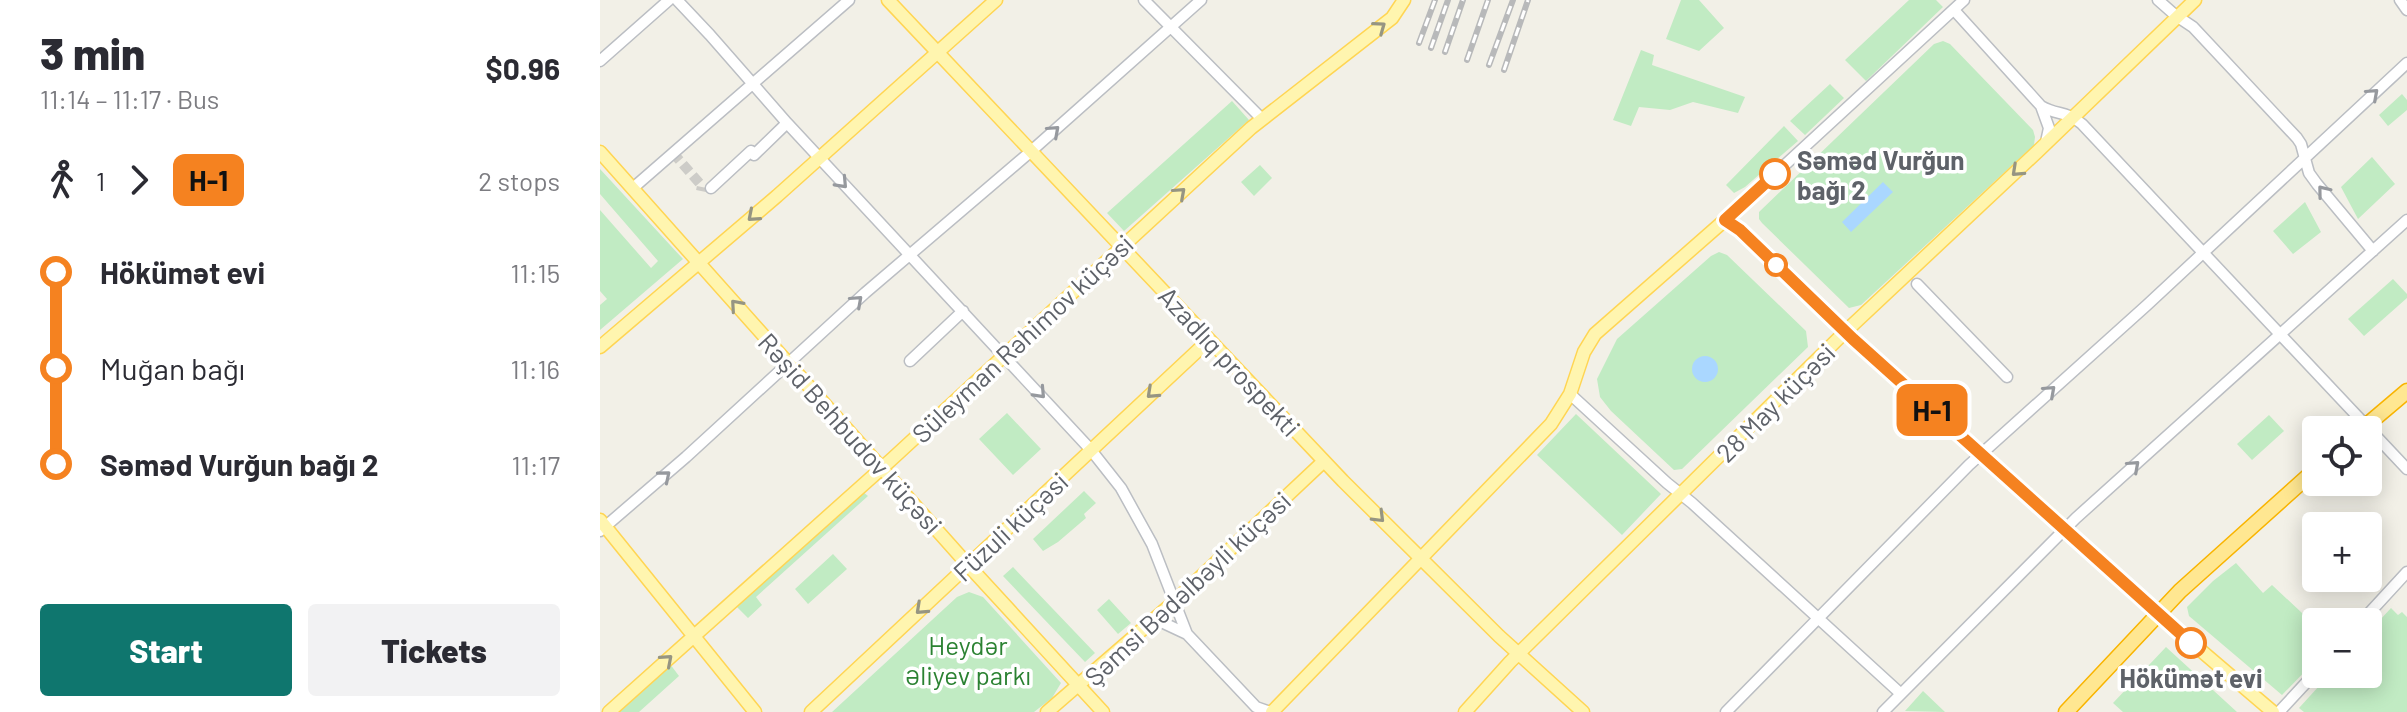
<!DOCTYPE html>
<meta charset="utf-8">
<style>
body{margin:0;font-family:Barlow,sans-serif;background:#f2f2f3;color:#2b2b33;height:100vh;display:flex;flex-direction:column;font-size:30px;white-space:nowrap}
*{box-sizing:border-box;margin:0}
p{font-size:26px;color:#7c7c81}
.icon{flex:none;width:44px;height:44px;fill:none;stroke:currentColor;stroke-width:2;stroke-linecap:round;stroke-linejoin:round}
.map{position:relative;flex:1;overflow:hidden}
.drawer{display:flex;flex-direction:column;background:#fff;width:600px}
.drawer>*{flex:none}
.badge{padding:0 16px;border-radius:12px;font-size:28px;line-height:52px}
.tools{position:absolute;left:1702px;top:416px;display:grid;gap:16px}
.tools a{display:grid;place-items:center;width:80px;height:80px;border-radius:8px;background:#fff;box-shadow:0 4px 20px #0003;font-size:40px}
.map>.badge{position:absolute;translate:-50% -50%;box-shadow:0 0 0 4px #fff}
.legs{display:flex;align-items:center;gap:12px;height:88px;padding:0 40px;font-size:26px}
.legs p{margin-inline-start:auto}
.summary{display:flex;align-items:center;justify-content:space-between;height:136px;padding:0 40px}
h1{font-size:44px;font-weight:800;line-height:60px}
.cta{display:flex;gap:16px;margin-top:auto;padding:16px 40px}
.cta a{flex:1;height:92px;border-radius:8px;background:#0f766e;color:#fff;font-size:32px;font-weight:800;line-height:92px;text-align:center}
.cta a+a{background:#f2f2f3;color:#2b2b33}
ul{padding:0 40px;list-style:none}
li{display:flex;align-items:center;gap:28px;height:96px;font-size:30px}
li i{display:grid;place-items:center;width:12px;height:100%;margin:0 10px;background:currentColor}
li i::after{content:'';width:20px;height:20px;margin:-10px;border:6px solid;border-radius:50%;background:#fff}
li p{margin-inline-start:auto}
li:first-child i{background:linear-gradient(#0000 50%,currentColor 0)}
li:last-child i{background:linear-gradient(currentColor 50%,#0000 0)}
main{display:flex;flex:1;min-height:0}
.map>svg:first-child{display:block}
.green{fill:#c1ebc3}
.water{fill:#aad7ff}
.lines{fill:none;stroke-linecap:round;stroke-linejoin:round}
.minor-tunnel{stroke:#cdccc8;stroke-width:10;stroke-dasharray:10 5;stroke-linecap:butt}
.minor-casing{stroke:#bbbec3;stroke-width:13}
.major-casing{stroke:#ffd553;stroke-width:15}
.highway-casing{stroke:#f9b400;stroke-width:17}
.minor{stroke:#fff;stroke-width:10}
.major{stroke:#fff5af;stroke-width:12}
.highway{stroke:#ffe791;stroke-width:14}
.rail-casing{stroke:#b8b9ba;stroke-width:6}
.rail{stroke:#fff;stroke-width:3;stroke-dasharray:9;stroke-linecap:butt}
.oneway{stroke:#969582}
.oneway2{stroke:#96999e}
.line-1-casing{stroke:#fff;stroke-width:18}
.line-1{stroke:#f58220;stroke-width:12}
.stop-1-dot{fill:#fff;stroke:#f58220;stroke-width:4}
.labels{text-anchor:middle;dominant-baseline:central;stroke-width:7;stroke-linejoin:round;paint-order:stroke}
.stop-label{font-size:26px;font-weight:bold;fill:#5e6269;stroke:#fff;text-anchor:start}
.street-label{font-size:26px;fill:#5e6269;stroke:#fff}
.park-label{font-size:26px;fill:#2b8232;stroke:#fff}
</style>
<main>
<section class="drawer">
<div class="summary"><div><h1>3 min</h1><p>11:14 – 11:17 · Bus</p></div><b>$0.96</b></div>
<div class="legs"><svg class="icon" aria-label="walk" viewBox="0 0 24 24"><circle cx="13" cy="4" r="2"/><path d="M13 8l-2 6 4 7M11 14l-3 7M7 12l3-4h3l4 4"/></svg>1<svg class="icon" aria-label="forward" viewBox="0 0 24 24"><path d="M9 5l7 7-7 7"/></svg><b class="badge" style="background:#f58220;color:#111">H-1</b><p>2 stops</p></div>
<ul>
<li><i style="color:#f58220"></i><b>Hökümət evi</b><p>11:15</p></li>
<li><i style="color:#f58220"></i><span>Muğan bağı</span><p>11:16</p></li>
<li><i style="color:#f58220"></i><b>Səməd Vurğun bağı 2</b><p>11:17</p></li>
</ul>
<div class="cta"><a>Start</a><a>Tickets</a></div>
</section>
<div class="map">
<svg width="1807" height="712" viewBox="0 0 1807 712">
<rect width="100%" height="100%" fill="#f2f0e7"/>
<path class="green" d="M 1081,0 L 1099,0 L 1124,28 L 1099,51 L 1066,39 Z
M 1309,0 L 1336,0 L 1343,7 L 1266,81 L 1245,60 Z
M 1343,41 L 1350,44 L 1433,130 L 1435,137 L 1434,145 L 1261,305 L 1249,308 L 1162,223 L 1159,219 L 1159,212 L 1334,44 Z
M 1041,50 L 1054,55 L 1052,65 L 1145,97 L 1138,113 L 1093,102 L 1070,110 L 1039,107 L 1031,126 L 1013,120 Z
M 1230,84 L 1244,98 L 1205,135 L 1190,121 Z
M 1802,94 L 1807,100 L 1807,110 L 1788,126 L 1779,115 Z
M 632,101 L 649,120 L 524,231 L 507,213 Z
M 1184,126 L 1198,141 L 1145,187 L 1134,193 L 1126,185 Z
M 1772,157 L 1795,184 L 1758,219 L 1741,187 Z
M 660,165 L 672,178 L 654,196 L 641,182 Z
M 0,169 L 83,259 L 0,330 L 0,305 L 7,299 L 0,291 L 0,210 L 51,268 L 58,261 L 0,194 Z
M 1705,202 L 1721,232 L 1693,254 L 1673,231 Z
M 1119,252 L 1127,255 L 1206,331 L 1208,347 L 1082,469 L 1074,470 L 1011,411 L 1000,397 L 997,379 L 1017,339 L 1111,256 Z
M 1793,279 L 1807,294 L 1807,298 L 1764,336 L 1748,319 Z
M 407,413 L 441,449 L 413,475 L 379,439 Z
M 976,414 L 1061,494 L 1022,535 L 937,455 Z
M 1669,415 L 1684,431 L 1652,460 L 1637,444 Z
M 484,491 L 496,503 L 484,514 L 486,518 L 458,542 L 443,551 L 433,539 Z
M 263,492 L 268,496 L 156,597 L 162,605 L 148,618 L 135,605 Z
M 233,554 L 247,569 L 208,604 L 195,589 Z
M 1636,563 L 1663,593 L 1672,585 L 1716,626 L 1716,660 L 1682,695 L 1589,616 L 1587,607 L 1613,581 Z
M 413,567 L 495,653 L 485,662 L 403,576 Z
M 369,592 L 383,597 L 461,683 L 452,698 L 434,712 L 232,712 L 357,597 Z
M 509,599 L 531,623 L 518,634 L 497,610 Z
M 1791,608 L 1798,615 L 1802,612 L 1807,617 L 1807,712 L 1704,712 L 1699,708 L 1730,674 L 1768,674 L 1768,633 Z
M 1566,647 L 1637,712 L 1523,712 L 1513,703 Z
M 70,664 L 79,676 L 39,712 L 17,712 Z
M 1323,691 L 1345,712 L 1305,711 Z"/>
<path class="water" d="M 1283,182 L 1293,192 L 1251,232 L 1242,222 Z
M1092 369a13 13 0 1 1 26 0a13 13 0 1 1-26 0Z"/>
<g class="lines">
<path class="minor-tunnel" d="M 73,153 L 102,186 L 101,191"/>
<g class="minor-casing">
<path id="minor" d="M 77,0 L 110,35 L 187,123 L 491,450 L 521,488 L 552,544 L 587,634
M 544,0 L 662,119
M 1558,0 L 1575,15 L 1593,27 L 1697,138 L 1701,144 L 1709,173 L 1717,184 L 1773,251
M 1800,0 L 1807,10
M 1354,10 L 1441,106 C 1458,116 1465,110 1482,124 L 1807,469
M 0,61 L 69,0
M 1441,106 L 1449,128 L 1446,142
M 33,188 L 249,0
M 111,188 L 151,151 L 154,155 L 187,123
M 1125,220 L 1364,0
M 1317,284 L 1407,377
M 310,361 L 363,311
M 970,394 L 1067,483 L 1092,503 L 1300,693
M 0,531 L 86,457 L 265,293 L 429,153 L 601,0
M 555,619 L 587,634 L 656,707 L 670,712
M 1761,622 L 1807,572
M 1126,712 L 1369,465 L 1547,305 L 1807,63
M 1283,712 L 1476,518 L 1807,220
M 1679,712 L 1716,672"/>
</g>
<g class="major-casing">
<path id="major" d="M 288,0 L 743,481 L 899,636 L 983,712
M 0,152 L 368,565 L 503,712
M 0,347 L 177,196 L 396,0
M 0,520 L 155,712
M 9,712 L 292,459 L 651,128 L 792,18 L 804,0
M 211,712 L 609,340
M 447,712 L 574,602 L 724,461
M 672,712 L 951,424 L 970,394 L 984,352 L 995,334 L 1125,220 L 1140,230 L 1253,339 L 1454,518 L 1537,596 L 1673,712
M 865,712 L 910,662 L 1245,332 L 1437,152 L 1595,0"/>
</g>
<g class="highway-casing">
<path id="highway" d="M 1761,430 L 1807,391
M 1466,712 L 1580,591 L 1716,469"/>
</g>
<use href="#minor" class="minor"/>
<use href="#major" class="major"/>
<use href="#highway" class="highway"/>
<g class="rail-casing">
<path id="rail" d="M 819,43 L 835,0
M 831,48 L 848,0
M 845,52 L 863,0
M 867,60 L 888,0
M 889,65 L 913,0
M 904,70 L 928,0"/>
</g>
<use href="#rail" class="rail"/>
</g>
<defs><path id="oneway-chevron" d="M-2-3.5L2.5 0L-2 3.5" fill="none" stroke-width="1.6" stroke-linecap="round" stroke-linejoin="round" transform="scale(2)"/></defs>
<g class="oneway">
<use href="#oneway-chevron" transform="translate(780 27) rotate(-36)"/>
<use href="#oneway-chevron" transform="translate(1417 171) rotate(137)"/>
<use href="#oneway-chevron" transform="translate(580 193) rotate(-42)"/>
<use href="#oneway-chevron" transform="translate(153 216) rotate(139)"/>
<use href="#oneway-chevron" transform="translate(136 305) rotate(-131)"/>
<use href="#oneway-chevron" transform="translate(552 393) rotate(137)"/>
<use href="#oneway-chevron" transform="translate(779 517) rotate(45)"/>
<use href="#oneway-chevron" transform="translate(321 609) rotate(137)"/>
<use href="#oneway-chevron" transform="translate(67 660) rotate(-41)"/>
</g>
<g class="oneway2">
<use href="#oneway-chevron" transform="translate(1773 94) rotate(-42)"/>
<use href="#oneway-chevron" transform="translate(454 131) rotate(-42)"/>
<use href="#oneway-chevron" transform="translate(242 183) rotate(47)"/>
<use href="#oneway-chevron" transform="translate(1723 191) rotate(-129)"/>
<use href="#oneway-chevron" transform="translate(257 301) rotate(-42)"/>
<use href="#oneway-chevron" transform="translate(1450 391) rotate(-42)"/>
<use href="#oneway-chevron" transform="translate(440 393) rotate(47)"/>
<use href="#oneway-chevron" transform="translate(1534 466) rotate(-42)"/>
<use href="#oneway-chevron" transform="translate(65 476) rotate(-40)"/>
</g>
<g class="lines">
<g class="line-1-casing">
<path id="line-1" d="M 1175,174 L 1125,220 L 1140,230 L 1253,339 L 1591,643"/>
</g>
<use href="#line-1" class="line-1"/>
</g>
<g class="stop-1-dot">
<circle cx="1175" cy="174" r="14"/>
<circle cx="1176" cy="265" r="10"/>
<circle cx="1591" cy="643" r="14"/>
</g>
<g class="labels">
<g class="stop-label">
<text x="1197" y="159">Səməd Vurğun<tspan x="1197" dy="30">bağı 2</tspan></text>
<text x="1591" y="677" text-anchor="middle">Hökümət evi</text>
</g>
<g class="street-label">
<text transform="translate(422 338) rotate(-43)">Süleyman Rəhimov küçəsi</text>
<text transform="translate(630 361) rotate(47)">Azadlıq prospekti</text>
<text transform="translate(1175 402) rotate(-45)">28 May küçəsi</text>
<text transform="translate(251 433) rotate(48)">Rəşid Behbudov küçəsi</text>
<text transform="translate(410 526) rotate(-43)">Füzuli küçəsi</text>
<text transform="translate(587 588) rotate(-43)">Şəmsi Bədəlbəyli küçəsi</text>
</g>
<g class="park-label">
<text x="368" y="644">Heydər<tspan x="368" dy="30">Əliyev parkı</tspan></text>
</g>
</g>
</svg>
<div class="tools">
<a><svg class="icon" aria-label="locate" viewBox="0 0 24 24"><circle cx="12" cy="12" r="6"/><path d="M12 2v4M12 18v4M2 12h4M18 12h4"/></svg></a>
<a>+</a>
<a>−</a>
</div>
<b class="badge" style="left:1332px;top:410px;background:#f58220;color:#111">H-1</b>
</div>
</main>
